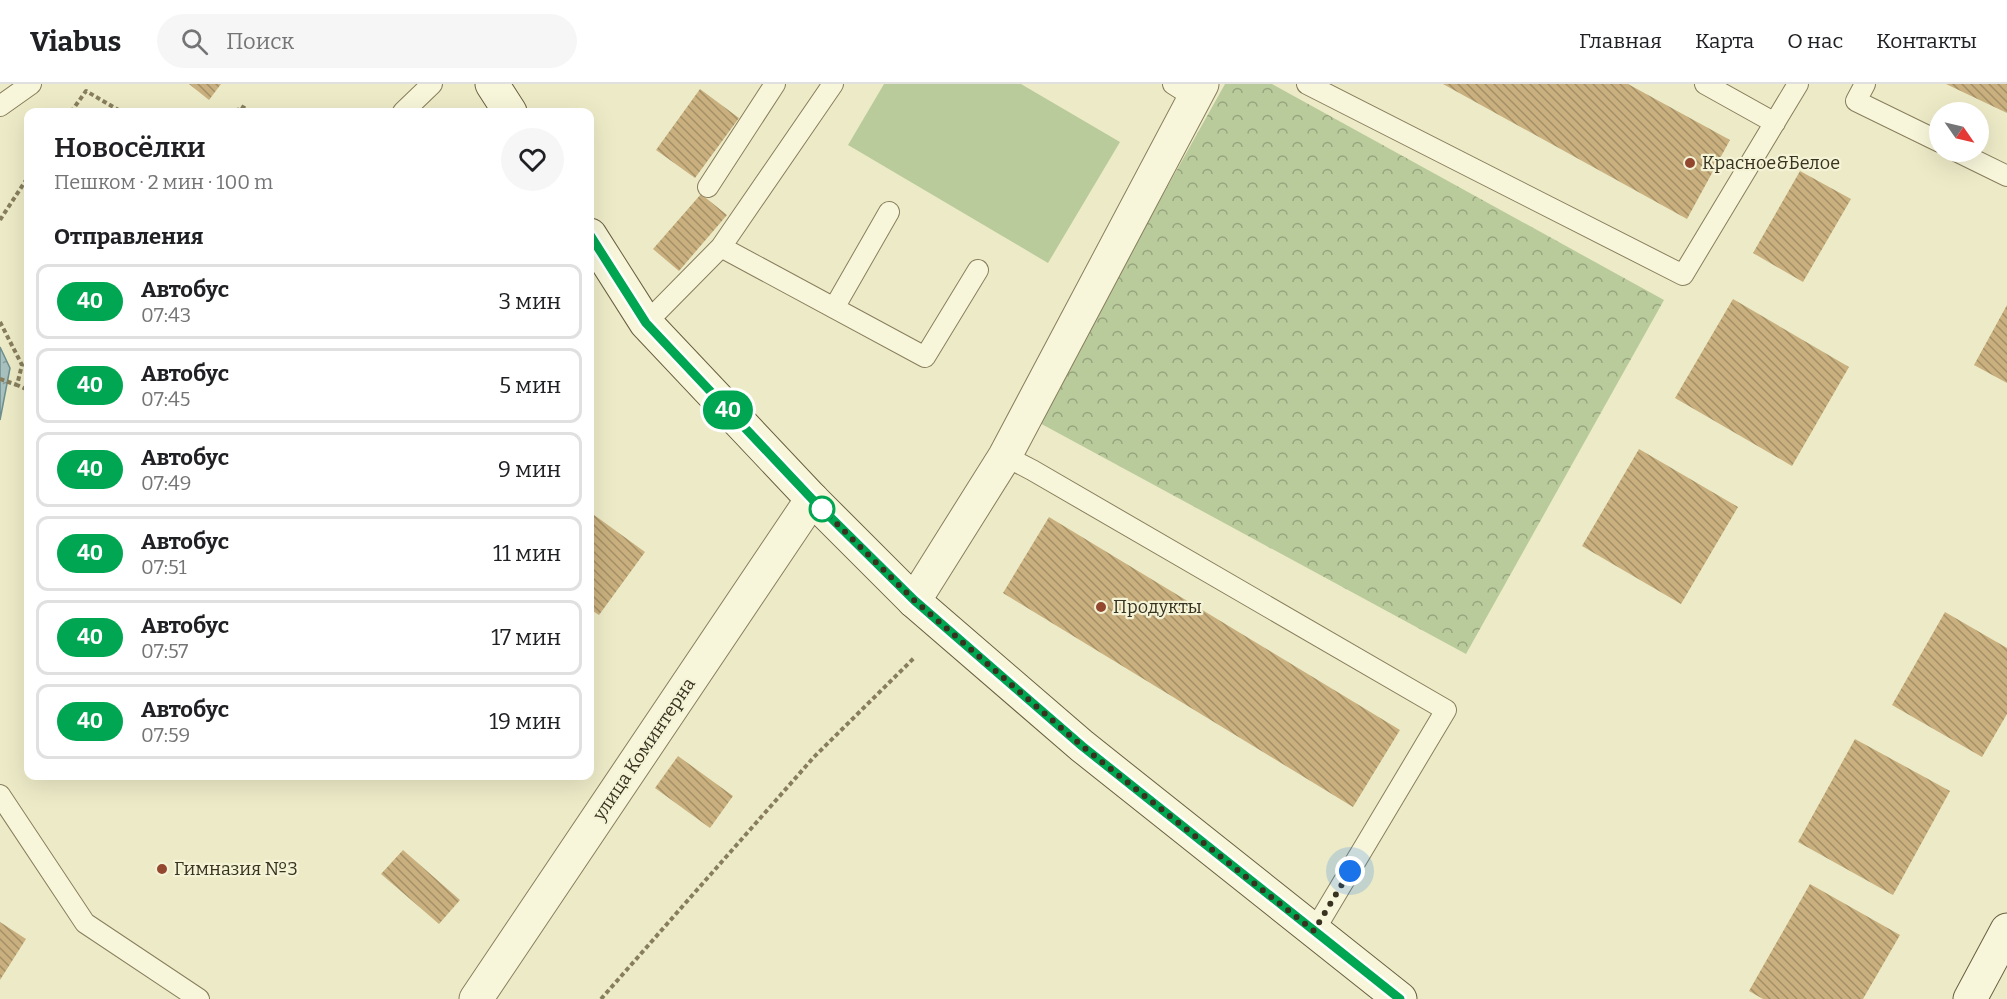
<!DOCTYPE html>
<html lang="ru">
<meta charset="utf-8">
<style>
body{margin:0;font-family:Bitter,serif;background:#f6f6f6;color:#202124;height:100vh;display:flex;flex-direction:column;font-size:22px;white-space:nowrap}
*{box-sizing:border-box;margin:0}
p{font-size:20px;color:#757577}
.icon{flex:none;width:33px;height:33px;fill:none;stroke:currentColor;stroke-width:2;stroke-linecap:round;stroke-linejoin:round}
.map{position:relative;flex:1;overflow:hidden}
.side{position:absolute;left:24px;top:24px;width:570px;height:672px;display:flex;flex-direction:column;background:#fff;border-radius:12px;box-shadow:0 6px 24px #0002}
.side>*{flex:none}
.badge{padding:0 12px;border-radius:20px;font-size:21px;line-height:39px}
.needle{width:39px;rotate:124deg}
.fabs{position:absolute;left:1929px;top:18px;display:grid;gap:12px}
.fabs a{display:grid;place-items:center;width:60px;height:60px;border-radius:50%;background:#fff;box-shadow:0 6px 24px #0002;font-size:30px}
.you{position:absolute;width:30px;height:30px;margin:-15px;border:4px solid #fff;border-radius:50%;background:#1a73e8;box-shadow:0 0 0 9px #1a73e833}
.map>.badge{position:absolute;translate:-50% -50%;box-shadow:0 0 0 3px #fff}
h2{padding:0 30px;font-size:22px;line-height:54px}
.round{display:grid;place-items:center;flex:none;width:63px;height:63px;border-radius:32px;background:#f6f6f6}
.summary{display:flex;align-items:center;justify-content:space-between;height:102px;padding:0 30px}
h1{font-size:28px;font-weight:600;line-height:45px}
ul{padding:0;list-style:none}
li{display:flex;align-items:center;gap:18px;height:75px;margin:0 12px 9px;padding:0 18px;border:3px solid #e0e0e0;border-radius:12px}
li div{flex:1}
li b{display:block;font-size:22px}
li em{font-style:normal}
li .badge{min-width:66px;font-weight:700;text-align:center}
header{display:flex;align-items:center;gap:36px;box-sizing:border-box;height:84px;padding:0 30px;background:#fff;border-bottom:2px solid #e0e0e0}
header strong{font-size:28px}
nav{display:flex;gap:33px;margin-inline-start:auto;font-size:21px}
.search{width:420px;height:54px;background:#f6f6f6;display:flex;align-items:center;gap:15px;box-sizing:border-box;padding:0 21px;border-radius:33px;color:#757577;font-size:22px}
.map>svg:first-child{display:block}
.forest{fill:url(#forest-crowns)}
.pitch{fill:#b9cb9b}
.water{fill:url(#water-ripples);stroke:#6e8f8f;stroke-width:1.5}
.building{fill:url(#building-back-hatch)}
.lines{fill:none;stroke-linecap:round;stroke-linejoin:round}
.service-casing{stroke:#887e5d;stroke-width:22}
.minor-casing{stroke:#887e5d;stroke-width:35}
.secondary-casing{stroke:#695f40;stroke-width:35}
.path{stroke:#887e5d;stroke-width:4;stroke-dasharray:4.5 3;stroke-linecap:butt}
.service{stroke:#f8f6da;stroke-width:20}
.minor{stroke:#f8f6da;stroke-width:33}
.secondary{stroke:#f8f6da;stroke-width:33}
.line-casing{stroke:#fff;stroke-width:14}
.line{stroke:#00a651;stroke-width:9}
.walk{stroke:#383220;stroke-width:6;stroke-dasharray:0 10.8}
.poi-dot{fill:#94472f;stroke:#f4f3d6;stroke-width:2}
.stop-dot{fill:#fff;stroke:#00a651;stroke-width:3}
.labels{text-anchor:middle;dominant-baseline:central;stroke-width:4.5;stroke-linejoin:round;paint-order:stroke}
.poi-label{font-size:18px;fill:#383220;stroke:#f4f3d6;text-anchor:start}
.street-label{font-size:18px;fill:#383220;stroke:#f4f3d6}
</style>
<header>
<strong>Viabus</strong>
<div class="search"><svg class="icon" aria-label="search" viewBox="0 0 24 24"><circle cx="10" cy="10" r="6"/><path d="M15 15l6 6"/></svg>Поиск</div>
<nav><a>Главная</a><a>Карта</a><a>О нас</a><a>Контакты</a></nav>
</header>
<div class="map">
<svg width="2007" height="915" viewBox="0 0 2007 915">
<defs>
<pattern id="forest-crowns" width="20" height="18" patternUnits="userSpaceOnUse" patternTransform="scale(1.5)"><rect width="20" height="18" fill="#b9cb9b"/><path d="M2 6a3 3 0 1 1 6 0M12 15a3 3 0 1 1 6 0" fill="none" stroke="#97a57e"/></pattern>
<pattern id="water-ripples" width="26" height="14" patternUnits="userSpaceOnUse" patternTransform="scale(1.5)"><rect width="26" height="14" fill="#a8c1bf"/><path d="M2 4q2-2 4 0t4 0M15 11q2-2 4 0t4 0" fill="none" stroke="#8a9d9b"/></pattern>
<pattern id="building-back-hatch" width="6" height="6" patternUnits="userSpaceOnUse" patternTransform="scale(1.5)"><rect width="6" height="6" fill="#c9b07e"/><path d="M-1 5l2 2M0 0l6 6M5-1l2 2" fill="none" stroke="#a49067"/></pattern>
</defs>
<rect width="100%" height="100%" fill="#edebc7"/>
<path class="forest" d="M 1225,0 L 1272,0 L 1664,216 L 1466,570 L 1036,337 Z"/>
<path class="pitch" d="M 884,0 L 1021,0 L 1120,58 L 1048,179 L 848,61 Z"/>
<path class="water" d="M 0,263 L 10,284 L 0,336 Z"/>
<path class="building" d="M 189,0 L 221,0 L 209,16 Z
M 1443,0 L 1628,0 L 1730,56 L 1687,135 Z
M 1946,0 L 2007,0 L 2007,29 Z
M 700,5 L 739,34 L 695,94 L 656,66 Z
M 1800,87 L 1851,115 L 1803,198 L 1753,169 Z
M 701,110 L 727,131 L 679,187 L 653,165 Z
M 1733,215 L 1849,283 L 1792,382 L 1675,314 Z
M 2007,221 L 2007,299 L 1974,281 Z
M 1639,365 L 1738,423 L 1681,520 L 1582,462 Z
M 590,428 L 645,468 L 599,531 L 590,525 Z
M 1049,433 L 1400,646 L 1353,723 L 1003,509 Z
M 1945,528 L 2007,564 L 2007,630 L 1982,673 L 1892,621 Z
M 1855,655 L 1950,707 L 1893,811 L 1798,758 Z
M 678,672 L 733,712 L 710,744 L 655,704 Z
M 403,766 L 460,816 L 439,840 L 381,790 Z
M 1810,800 L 1900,851 L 1863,915 L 1763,915 L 1749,907 Z
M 0,838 L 26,855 L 0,896 Z"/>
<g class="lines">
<g class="service-casing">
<path id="service" d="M 1173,0 L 1195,14
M 1307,0 L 1683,191 L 1798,0
M 1705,0 L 1775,39
M 1865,0 L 1856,17 L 1940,58
M 0,22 L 31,0
M 403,28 L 432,0
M 1958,68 L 2007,92
M 708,103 L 775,0
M 721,163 L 925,273 L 978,186
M 834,224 L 889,128
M 646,239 L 721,163 L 833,0
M 1005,372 L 1032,386 L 1446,626 L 1314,847
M 0,711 L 85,839 L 199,915"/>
</g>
<g class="minor-casing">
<path id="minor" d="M 914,517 L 1005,372 L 1202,0
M 476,915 L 812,415"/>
</g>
<g class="secondary-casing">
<path id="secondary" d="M 492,0 L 510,28
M 590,151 L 646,239 L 812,415 L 914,517 L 1082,662 L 1400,915
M 1970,915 L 2007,846"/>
</g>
<path class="path" d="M 71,28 L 86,7 L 122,28
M 237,28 L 241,22 L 251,28
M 0,136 L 28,93
M 0,238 L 22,281 L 17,301 L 28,306
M 0,295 L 17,301
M 601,915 L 814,673 L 915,573"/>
<use href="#service" class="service"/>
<use href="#minor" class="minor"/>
<use href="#secondary" class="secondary"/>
</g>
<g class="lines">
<g class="line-casing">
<path id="line" d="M 590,151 L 646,239 L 812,415 L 914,516 L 1082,662 L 1400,915"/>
</g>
<use href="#line" class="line"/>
<path class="walk" d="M 822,425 L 914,516 L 1082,662 L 1314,847 L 1350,787"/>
</g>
<g class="poi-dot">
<circle cx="1690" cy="79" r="6"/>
<circle cx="1101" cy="523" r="6"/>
<circle cx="162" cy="785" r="6"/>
</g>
<circle class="stop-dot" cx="822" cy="425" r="12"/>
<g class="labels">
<g class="poi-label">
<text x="1702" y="79">Красное&amp;Белое</text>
<text x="1113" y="523">Продукты</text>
<text x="174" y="785">Гимназия №3</text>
</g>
<g class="street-label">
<text transform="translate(644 665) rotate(-56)">улица Коминтерна</text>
</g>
</g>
</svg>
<div class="fabs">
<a><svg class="needle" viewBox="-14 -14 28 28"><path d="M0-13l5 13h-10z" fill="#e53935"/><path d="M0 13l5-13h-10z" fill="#757577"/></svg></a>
</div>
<div class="you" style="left:1350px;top:787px"></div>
<b class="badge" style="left:728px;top:326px;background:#00a651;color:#fff">40</b>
<section class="side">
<div class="summary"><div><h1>Новосёлки</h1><p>Пешком · 2 мин · 100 m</p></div><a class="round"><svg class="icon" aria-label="heart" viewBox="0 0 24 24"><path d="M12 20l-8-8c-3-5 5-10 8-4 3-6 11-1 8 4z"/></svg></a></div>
<h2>Отправления</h2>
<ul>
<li><span class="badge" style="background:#00a651;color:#fff">40</span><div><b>Автобус</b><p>07:43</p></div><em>3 мин</em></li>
<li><span class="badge" style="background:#00a651;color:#fff">40</span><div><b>Автобус</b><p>07:45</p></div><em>5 мин</em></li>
<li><span class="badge" style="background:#00a651;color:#fff">40</span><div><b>Автобус</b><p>07:49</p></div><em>9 мин</em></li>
<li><span class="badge" style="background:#00a651;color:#fff">40</span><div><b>Автобус</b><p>07:51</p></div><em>11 мин</em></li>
<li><span class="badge" style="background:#00a651;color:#fff">40</span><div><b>Автобус</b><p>07:57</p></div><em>17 мин</em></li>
<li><span class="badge" style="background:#00a651;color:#fff">40</span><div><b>Автобус</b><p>07:59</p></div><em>19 мин</em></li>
</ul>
</section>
</div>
